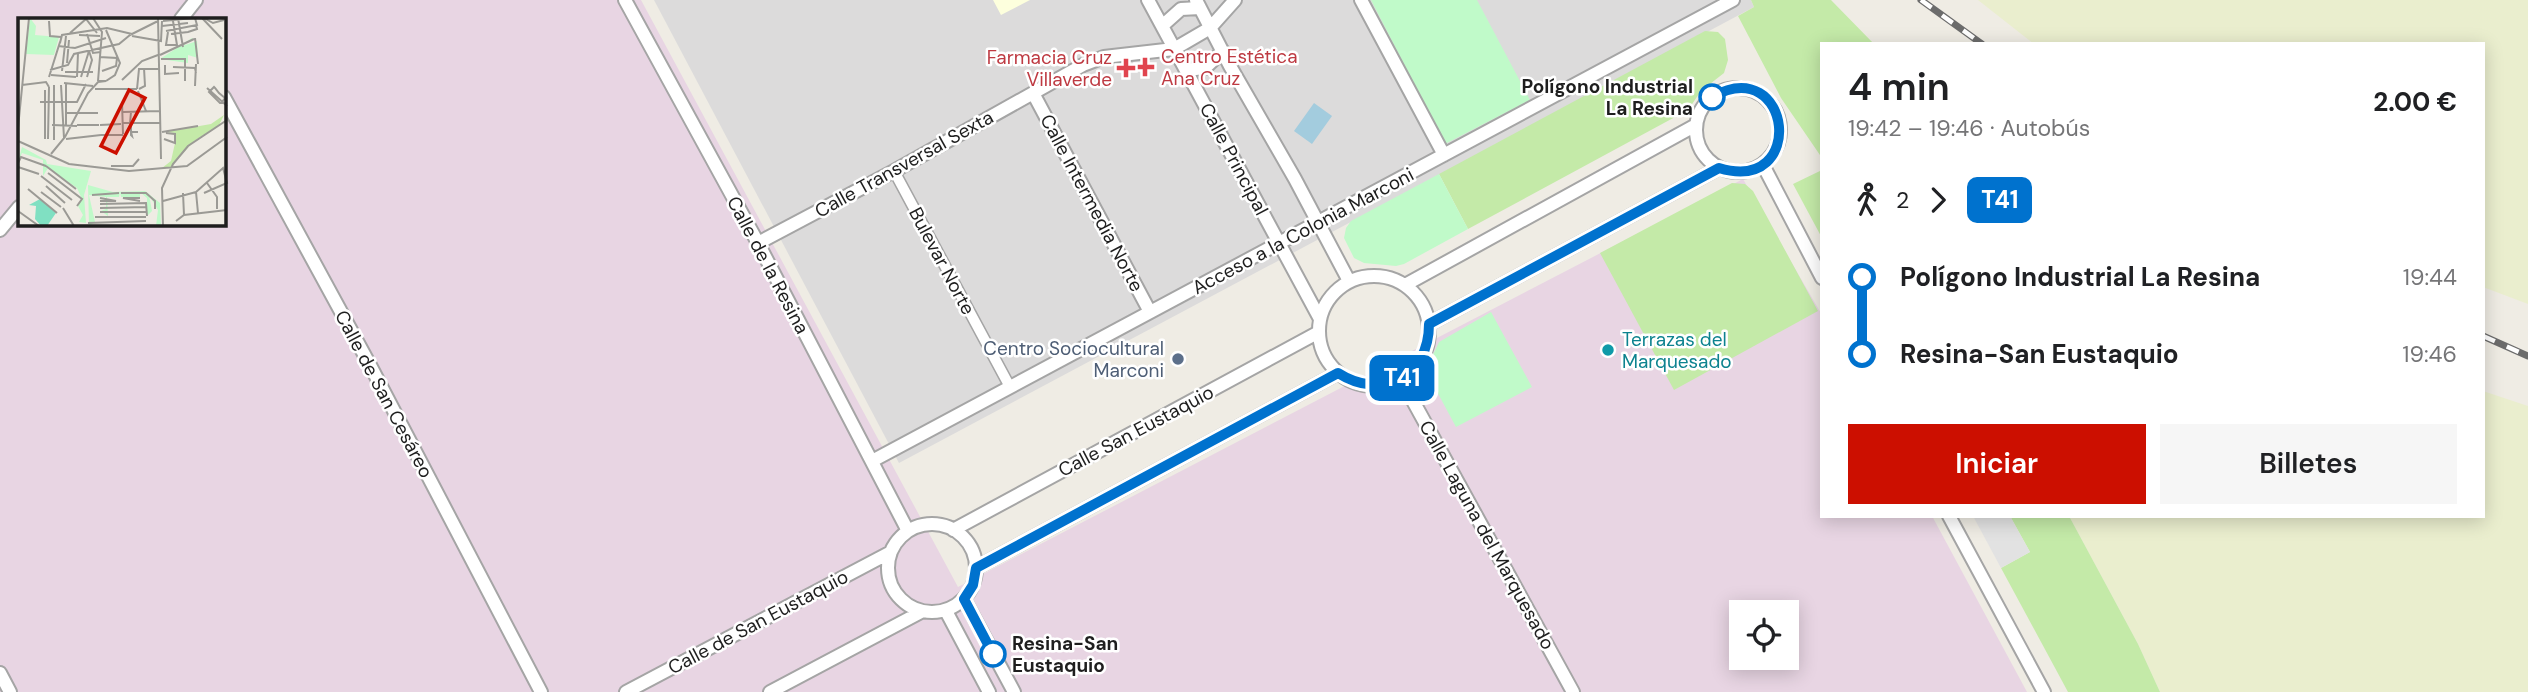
<!DOCTYPE html>
<html lang="es">
<meta charset="utf-8">
<style>
body{margin:0;font-family:"DM Sans",sans-serif;background:#f6f6f6;color:#202124;height:100vh;display:flex;flex-direction:column;font-size:26px;white-space:nowrap}
*{box-sizing:border-box;margin:0}
p{font-size:23px;color:#757577}
.icon{flex:none;width:38px;height:38px;fill:none;stroke:currentColor;stroke-width:2;stroke-linecap:round;stroke-linejoin:round}
.map{position:relative;flex:1;overflow:hidden}
.side{position:absolute;left:1820px;top:42px;width:665px;height:476px;display:flex;flex-direction:column;background:#fff;border-radius:0px;box-shadow:0 4px 18px #0003}
.side>*{flex:none}
.badge{padding:0 14px;border-radius:10px;font-size:24px;line-height:46px}
.tools{position:absolute;left:1729px;top:600px;display:grid;gap:14px}
.tools a{display:grid;place-items:center;width:70px;height:70px;border-radius:0px;background:#fff;box-shadow:0 4px 18px #0003;font-size:35px}
.map>.badge{position:absolute;translate:-50% -50%;box-shadow:0 0 0 4px #fff}
.legs{display:flex;align-items:center;gap:10px;height:77px;padding:0 28px;font-size:23px}
.legs p{margin-inline-start:auto}
.overview{display:flex;align-items:center;justify-content:space-between;height:119px;padding:0 28px}
h1{font-size:38px;font-weight:600;line-height:52px}
.cta{display:flex;gap:14px;margin-top:auto;padding:14px 28px}
.cta a{flex:1;height:80px;border-radius:0px;background:#cc0f00;color:#fff;font-size:28px;font-weight:600;line-height:80px;text-align:center}
.cta a+a{background:#f6f6f6;color:#202124}
ul{padding:0 28px;list-style:none}
li{display:flex;align-items:center;gap:24px;height:77px;font-size:26px}
li i{display:grid;place-items:center;width:10px;height:100%;margin:0 9px;background:currentColor}
li i::after{content:'';width:18px;height:18px;margin:-9px;border:5px solid;border-radius:50%;background:#fff}
li p{margin-inline-start:auto}
li:first-child i{background:linear-gradient(#0000 50%,currentColor 0)}
li:last-child i{background:linear-gradient(currentColor 50%,#0000 0)}
.map>svg:first-child{display:block}
.residential{fill:#dcdbdb}
.industrial{fill:#e8d5e3;fill-rule:evenodd}
.education{fill:#fdffdd}
.farmland{fill:#eaeece}
.grass{fill:#c4eaa8}
.park{fill:#c0fac9}
.parking{fill:#e2e2e2}
.water{fill:#a3ccde}
.lines{fill:none;stroke-linecap:round;stroke-linejoin:round}
.pedestrian-casing{stroke:#a5a5a5;stroke-width:13}
.minor-casing{stroke:#a5a5a5;stroke-width:16}
.pedestrian{stroke:#fff;stroke-width:10}
.minor{stroke:#fff;stroke-width:12}
.rail-casing{stroke:#6c6c6c;stroke-width:7}
.rail{stroke:#fff;stroke-width:4.5;stroke-dasharray:13;stroke-linecap:butt}
.line-1-casing{stroke:#fff;stroke-width:16}
.line-1{stroke:#0072ce;stroke-width:10}
.health-dot{fill:#e0444e;stroke:#fff;stroke-width:2.5}
.stop-1-dot{fill:#fff;stroke:#0072ce;stroke-width:3.5}
.culture-dot{fill:#0f9aa8;stroke:#fff;stroke-width:2.5}
.service-dot{fill:#5c6f8a;stroke:#fff;stroke-width:2.5}
.labels{text-anchor:middle;dominant-baseline:central;stroke-width:5;stroke-linejoin:round;paint-order:stroke}
.health-label{font-size:19px;fill:#be3a42;stroke:#fff;text-anchor:start}
.stop-label{font-size:19px;font-weight:bold;fill:#1e1e1e;stroke:#fff;text-anchor:end}
.street-label{font-size:19px;fill:#1e1e1e;stroke:#fff}
.culture-label{font-size:19px;fill:#0d838f;stroke:#fff;text-anchor:start}
.service-label{font-size:19px;fill:#4e5e75;stroke:#fff;text-anchor:end}
.inset-road{fill:none;stroke:#9b9a95;stroke-width:2}
.view{fill:#cc0f00;fill-opacity:0.15;stroke:#cc0f00;stroke-width:3.5}
.inset-edge{fill:none;stroke:#1e1e1e;stroke-width:3.5}
</style>
<div class="map">
<svg width="2528" height="692" viewBox="0 0 2528 692">
<rect width="100%" height="100%" fill="#efece4"/>
<path class="residential" d="M 654,0 L 1751,0 L 1754,7 L 899,463 Z"/>
<path class="industrial" d="M 0,0 L 641,0 L 958,587 L 1743,179 L 1822,315 L 1822,516 L 1932,516 L 2027,692 L 0,692 ZM 19,19 L 224,19 L 224,224 L 19,224 ZM 1741,612 L 1787,612 L 1787,658 L 1741,658 Z"/>
<path class="education" d="M 993,0 L 1030,0 L 1001,15 Z"/>
<path class="farmland" d="M 1978,0 L 2528,0 L 2528,304 L 2483,287 L 2483,44 L 2034,44 Z
M 2483,391 L 2528,406 L 2528,692 L 2160,692 L 2138,644 L 2069,516 L 2483,516 Z"/>
<path class="grass" d="M 1751,0 L 1831,0 L 1874,44 L 1822,44 L 1822,158 L 1781,98 L 1738,16 L 1754,7 Z
M 1705,31 L 1718,32 L 1725,39 L 1728,60 L 1724,73 L 1701,91 L 1688,110 L 1468,229 L 1439,174 Z
M 1822,170 L 1822,238 L 1793,184 Z
M 1732,183 L 1745,184 L 1753,191 L 1818,311 L 1674,390 L 1600,253 Z
M 2010,516 L 2069,516 L 2138,644 L 2160,692 L 2068,692 L 2001,568 L 2030,552 Z"/>
<path class="park" d="M 1371,0 L 1477,0 L 1530,100 L 1445,144 Z
M 1439,174 L 1468,229 L 1404,264 L 1396,266 L 1364,263 L 1354,258 L 1344,238 L 1346,228 L 1351,221 Z
M 1491,312 L 1532,387 L 1456,427 L 1428,375 L 1428,365 L 1439,342 Z"/>
<path class="parking" d="M 1973,516 L 2010,516 L 2030,552 L 2001,568 Z"/>
<path class="water" d="M 1314,103 L 1332,116 L 1312,144 L 1294,131 Z"/>
<g class="lines">
<g class="pedestrian-casing">
<path id="pedestrian" d="M 894,171 L 1010,387"/>
</g>
<g class="minor-casing">
<path id="minor" d="M 625,0 L 758,243 L 908,531
M 1148,0 L 1320,319
M 1196,0 L 1230,66 L 1295,179 L 1349,281
M 1361,0 L 1444,155
M 181,19 L 196,0
M 1162,26 L 1181,9 L 1200,8
M 1186,70 L 1205,68 L 1223,51
M1696 130a42 42 0 1 1 84 0a42 42 0 1 1-84 0Z
M 1033,93 L 1150,312
M 224,97 L 371,367 L 541,692
M 1763,165 L 1822,278
M 0,230 L 19,207
M 758,243 L 894,171 L 1083,65 L 1104,57 L 1174,49 L 1210,28 L 1235,0
M1319 331a55 55 0 1 1 110 0a55 55 0 1 1-110 0Z
M 1405,285 L 1696,125
M 1429,324 L 1719,168
M 1401,379 L 1573,692
M 872,461 L 1733,0
M 1949,516 L 2044,692
M888 568a44 44 0 1 1 88 0a44 44 0 1 1-88 0Z
M 953,530 L 1319,332
M 976,568 L 1338,373
M 964,599 L 1014,692
M 946,611 L 989,692
M 0,673 L 10,692
M 626,692 L 891,552
M 770,692 L 921,612"/>
</g>
<use href="#pedestrian" class="pedestrian"/>
<use href="#minor" class="minor"/>
<g class="rail-casing">
<path id="rail" d="M 1921,0 L 1982,44
M 2483,336 L 2528,356"/>
</g>
<use href="#rail" class="rail"/>
</g>
<g class="lines">
<g class="line-1-casing">
<path id="line-1" d="M 993,654 L 964,599 L 973,585 L 976,568 L 1338,373 C 1382,401 1429,377 1429,324 L 1719,168 C 1808,195 1792,52 1712,97"/>
</g>
<use href="#line-1" class="line-1"/>
</g>
<g class="health-dot">
<path d="M1141.5 56.5h7v7h7v7h-7v7h-7v-7h-7v-7h7z"/>
<path d="M1122.5 57.5h7v7h7v7h-7v7h-7v-7h-7v-7h7z"/>
</g>
<g class="stop-1-dot">
<circle cx="1712" cy="97" r="12"/>
<circle cx="993" cy="654" r="12"/>
</g>
<circle class="culture-dot" cx="1608" cy="350" r="7"/>
<circle class="service-dot" cx="1178" cy="359" r="7"/>
<g class="labels">
<g class="health-label">
<text x="1161" y="56">Centro Estética<tspan x="1161" dy="22">Ana Cruz</tspan></text>
<text x="1112" y="57" text-anchor="end">Farmacia Cruz<tspan x="1112" dy="22">Villaverde</tspan></text>
</g>
<g class="stop-label">
<text x="1693" y="86">Polígono Industrial<tspan x="1693" dy="22">La Resina</tspan></text>
<text x="1012" y="643" text-anchor="start">Resina-San<tspan x="1012" dy="22">Eustaquio</tspan></text>
</g>
<g class="street-label">
<text transform="translate(1234 159) rotate(62)">Calle Principal</text>
<text transform="translate(904 164) rotate(-29)">Calle Transversal Sexta</text>
<text transform="translate(1092 203) rotate(62)">Calle Intermedia Norte</text>
<text transform="translate(1303 231) rotate(-28)">Acceso a la Colonia Marconi</text>
<text transform="translate(942 261) rotate(62)">Bulevar Norte</text>
<text transform="translate(768 265) rotate(62)">Calle de la Resina</text>
<text transform="translate(384 394) rotate(62)">Calle de San Cesáreo</text>
<text transform="translate(1136 431) rotate(-28)">Calle San Eustaquio</text>
<text transform="translate(1487 535) rotate(61)">Calle Laguna del Marquesado</text>
<text transform="translate(758 622) rotate(-28)">Calle de San Eustaquio</text>
</g>
<g class="culture-label">
<text x="1622" y="339">Terrazas del<tspan x="1622" dy="22">Marquesado</tspan></text>
</g>
<g class="service-label">
<text x="1164" y="348">Centro Sociocultural<tspan x="1164" dy="22">Marconi</tspan></text>
</g>
</g>
<g transform="translate(18 18)">
<rect width="208" height="208" fill="#efece4"/>
<path d="M 206,97 L 201,107 L 176,123 L 152,150 L 144,150 L 153,143 L 157,125 L 158,115 L 147,114 L 193,106 Z" fill="#c4eaa8"/>
<path d="M 12,0 L 18,8 L 17,17 L 41,19 L 36,37 L 8,36 ZM 174,20 L 175,21 L 164,28 L 179,23 L 180,40 L 170,37 L 170,45 L 142,41 ZM 4,129 L 28,142 L 29,146 L 73,153 L 66,177 L 68,205 L 61,204 L 65,197 L 60,188 L 64,181 L 59,170 L 30,150 L 25,158 L 25,142 L 4,135 L 0,144 ZM 70,167 L 95,174 L 127,173 L 142,185 L 143,208 L 138,208 L 140,192 L 131,177 L 134,193 L 129,198 L 129,180 L 122,174 L 122,179 L 103,179 L 102,174 L 101,179 L 89,179 L 90,198 L 83,193 L 88,191 L 88,179 L 71,177 L 77,204 L 71,208 Z" fill="#c0fac9"/>
<path d="M 22,181 L 38,195 L 29,208 L 23,208 L 17,201 L 18,188 L 11,187 Z" fill="#80e0c2"/>
<path class="inset-road" d="M 75,0 L 84,14 L 80,63M 140,0 L 143,141M 160,0 L 165,29M 184,0 L 204,21M 186,0 L 195,5 L 206,2M 31,3 L 32,18 L 43,19M 145,3 L 175,0M 144,8 L 170,5M 88,12 L 102,45 L 97,57 L 88,63M 148,13 L 179,7 L 177,0M 150,14 L 148,27 L 159,27 L 155,3M 52,15 L 68,1 L 79,15M 69,16 L 75,35 L 83,34M 153,16 L 170,14 L 179,11 L 178,7M 61,17 L 82,18M 112,17 L 140,3M 114,18 L 143,23 L 144,3M 177,20 L 180,46M 42,25 L 44,17 L 89,10 L 114,16M 40,28 L 57,30 L 88,20M 142,37 L 176,21M 81,39 L 99,40 L 98,48 L 84,53M 143,41 L 167,41 L 167,63M 49,45 L 51,22M 147,47 L 147,56 L 161,55M 155,49 L 177,50 L 178,55M 32,52 L 50,47 L 56,36 L 101,26 L 112,17M 44,53 L 48,18M 47,54 L 75,54M 33,57 L 58,59M 31,59 L 42,24M 59,59 L 60,35M 63,59 L 71,33M 69,59 L 74,42 L 71,33M 104,62 L 124,43 L 140,37M 46,65 L 75,68M 4,67 L 28,64 L 31,69M 43,67 L 46,120M 177,68 L 178,46M 189,70 L 209,88M 77,71 L 119,71M 119,71 L 121,51 L 141,51M 121,71 L 127,68 L 126,50M 120,73 L 128,93M 209,79 L 207,80 L 204,84 L 203,85 L 202,85 L 191,74 L 196,69 L 197,70 L 201,75 L 207,80 L 209,81M 22,84 L 59,84 L 68,66M 104,84 L 105,116M 105,94 L 141,93M 113,94 L 112,105 L 113,107 L 113,114 L 114,118 L 113,117 L 113,114 L 120,114M 48,95 L 80,95M 105,105 L 142,105M 34,107 L 59,108M 48,107 L 48,65M 59,107 L 81,107M 82,107 L 103,106M 0,110 L 11,0M 144,114 L 180,108M 83,117 L 105,117M 27,121 L 27,72M 30,121 L 31,69M 48,121 L 83,117M 146,121 L 157,125 L 157,116 L 148,115M 36,122 L 36,67M 0,123 L 51,146 L 111,153 L 169,148 L 209,119M 33,136 L 47,119 L 70,75 L 81,63 L 88,63 L 80,64M 0,145 L 3,139 L 28,148M 28,148 L 58,171M 93,148 L 115,148 L 121,141M 0,149 L 21,156M 30,155 L 64,181 L 59,188M 23,158 L 54,182M 189,165 L 199,179 L 199,191M 28,168 L 47,185M 10,171 L 39,195M 23,174 L 43,189M 178,174 L 205,150 L 209,165 L 186,175M 178,174 L 180,195M 103,175 L 128,175 L 137,183 L 137,191M 165,175 L 166,197M 74,177 L 101,175M 82,180 L 98,183 L 82,183M 122,180 L 105,180 L 122,183M 145,183 L 178,174M 82,186 L 128,185 L 129,198M 45,190 L 56,208M 82,190 L 128,189M 0,193 L 21,208M 82,194 L 128,194M 77,199 L 128,199M 158,203 L 166,197 L 209,192M 70,205 L 128,203M 145,208 L 144,170 L 155,146 L 170,128 L 209,102"/>
<path class="view" d="M 111,72 L 127,80 L 98,135 L 83,128 Z"/>
<rect width="208" height="208" class="inset-edge"/>
</g>
</svg>
<div class="tools">
<a><svg class="icon" aria-label="locate" viewBox="0 0 24 24"><circle cx="12" cy="12" r="6"/><path d="M12 2v4M12 18v4M2 12h4M18 12h4"/></svg></a>
</div>
<b class="badge" style="left:1402px;top:378px;background:#0072ce;color:#fff">T41</b>
<section class="side">
<div class="overview"><div><h1>4 min</h1><p>19:42 – 19:46 · Autobús</p></div><b>2.00 €</b></div>
<div class="legs"><svg class="icon" aria-label="walk" viewBox="0 0 24 24"><circle cx="13" cy="4" r="2"/><path d="M13 8l-2 6 4 7M11 14l-3 7M7 12l3-4h3l4 4"/></svg>2<svg class="icon" aria-label="forward" viewBox="0 0 24 24"><path d="M9 5l7 7-7 7"/></svg><b class="badge" style="background:#0072ce;color:#fff">T41</b></div>
<ul>
<li><i style="color:#0072ce"></i><b>Polígono Industrial La Resina</b><p>19:44</p></li>
<li><i style="color:#0072ce"></i><b>Resina-San Eustaquio</b><p>19:46</p></li>
</ul>
<div class="cta"><a>Iniciar</a><a>Billetes</a></div>
</section>
</div>
